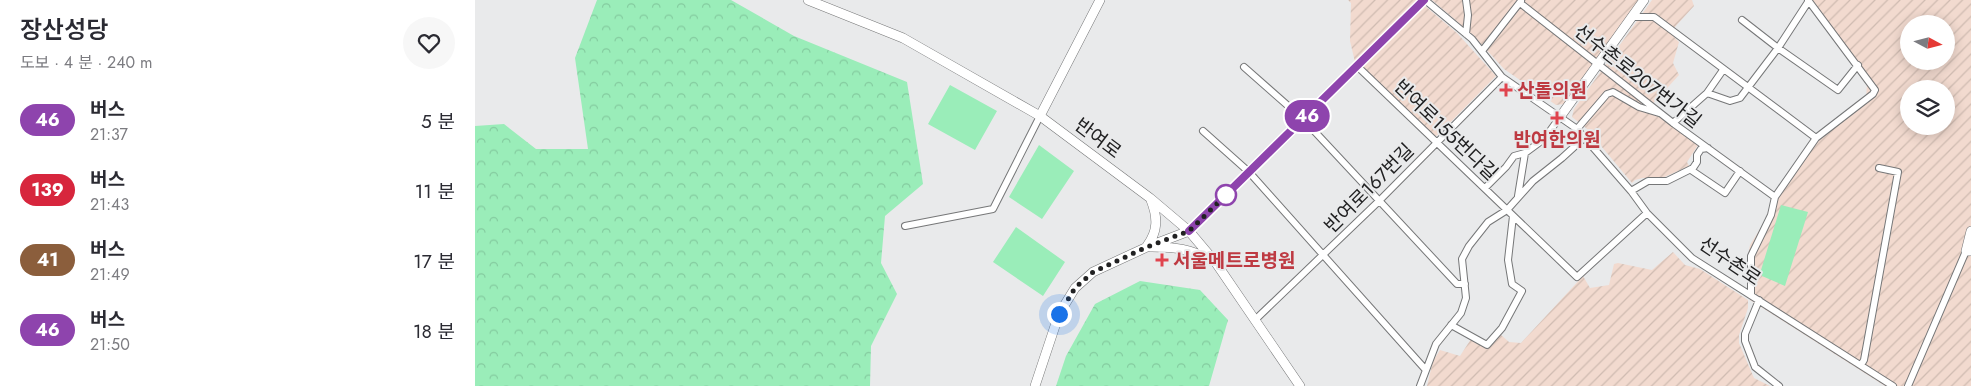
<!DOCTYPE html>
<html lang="ko">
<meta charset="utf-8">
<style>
body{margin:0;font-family:Jost,"Noto Sans KR",sans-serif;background:#f7f7f7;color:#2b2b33;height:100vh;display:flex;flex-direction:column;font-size:19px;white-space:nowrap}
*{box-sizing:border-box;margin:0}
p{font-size:16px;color:#7c7c81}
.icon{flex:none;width:28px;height:28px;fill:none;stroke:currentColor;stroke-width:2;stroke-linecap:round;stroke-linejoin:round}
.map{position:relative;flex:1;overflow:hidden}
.side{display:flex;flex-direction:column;background:#fff;width:475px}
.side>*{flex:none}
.badge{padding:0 10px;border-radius:16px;font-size:18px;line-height:32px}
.needle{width:32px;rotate:97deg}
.buttons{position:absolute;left:1425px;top:15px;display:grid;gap:10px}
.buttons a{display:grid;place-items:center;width:55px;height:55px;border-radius:50%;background:#fff;box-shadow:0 2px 12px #0003;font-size:25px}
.you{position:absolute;width:25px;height:25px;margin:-12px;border:4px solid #fff;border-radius:50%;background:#1a73e8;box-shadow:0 0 0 8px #1a73e833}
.map>.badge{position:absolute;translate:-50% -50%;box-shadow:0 0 0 2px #fff}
.round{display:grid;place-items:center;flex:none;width:52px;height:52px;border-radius:26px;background:#f7f7f7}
.head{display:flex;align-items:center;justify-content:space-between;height:85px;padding:0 20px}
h1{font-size:24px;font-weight:600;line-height:38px}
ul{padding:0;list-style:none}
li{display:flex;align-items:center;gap:15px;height:70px;padding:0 20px}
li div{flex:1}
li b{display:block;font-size:19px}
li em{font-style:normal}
li .badge{min-width:55px;font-weight:700;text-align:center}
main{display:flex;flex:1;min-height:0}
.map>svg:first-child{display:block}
.industrial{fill:url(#industrial-furrows);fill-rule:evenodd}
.green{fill:#9aedb9}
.forest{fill:url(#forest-crowns)}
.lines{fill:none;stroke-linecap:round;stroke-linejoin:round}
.street-casing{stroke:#767778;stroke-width:8}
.secondary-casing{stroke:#767778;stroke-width:10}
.street{stroke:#fff;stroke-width:6}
.secondary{stroke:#fff;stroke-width:9}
.line-casing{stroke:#fff;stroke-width:11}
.line{stroke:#8e44ad;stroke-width:8}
.walk{stroke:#212122;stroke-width:5;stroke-dasharray:0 9}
.health-dot{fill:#e0444e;stroke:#e9eaeb;stroke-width:2}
.stop-dot{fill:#fff;stroke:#8e44ad;stroke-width:2.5}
.labels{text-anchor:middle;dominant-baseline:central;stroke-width:4;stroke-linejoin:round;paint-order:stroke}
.street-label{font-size:19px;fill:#212122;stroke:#e9eaeb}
.health-label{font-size:19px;font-weight:bold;fill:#be3a42;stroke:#e9eaeb;text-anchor:start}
</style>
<main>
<section class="side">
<div class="head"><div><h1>장산성당</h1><p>도보 · 4 분 · 240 m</p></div><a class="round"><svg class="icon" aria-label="heart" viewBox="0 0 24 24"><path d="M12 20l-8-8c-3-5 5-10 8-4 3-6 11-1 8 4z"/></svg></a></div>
<ul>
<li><span class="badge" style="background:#8e44ad;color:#fff">46</span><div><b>버스</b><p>21:37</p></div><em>5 분</em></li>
<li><span class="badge" style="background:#d7263d;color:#fff">139</span><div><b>버스</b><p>21:43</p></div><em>11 분</em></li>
<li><span class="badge" style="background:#8b5e3c;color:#fff">41</span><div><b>버스</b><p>21:49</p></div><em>17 분</em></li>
<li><span class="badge" style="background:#8e44ad;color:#fff">46</span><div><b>버스</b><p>21:50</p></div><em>18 분</em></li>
</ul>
</section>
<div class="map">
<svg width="1496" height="386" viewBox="0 0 1496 386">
<defs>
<pattern id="industrial-furrows" width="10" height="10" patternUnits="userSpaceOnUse" patternTransform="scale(1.25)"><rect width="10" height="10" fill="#f2dacf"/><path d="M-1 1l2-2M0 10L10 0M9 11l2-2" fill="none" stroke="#cfbbb1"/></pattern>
<pattern id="forest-crowns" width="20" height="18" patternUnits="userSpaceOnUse" patternTransform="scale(1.25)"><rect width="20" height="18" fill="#9aedb9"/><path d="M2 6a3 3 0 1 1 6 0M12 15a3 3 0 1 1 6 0" fill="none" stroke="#84cb9f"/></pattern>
</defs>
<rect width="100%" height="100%" fill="#e9eaeb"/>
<path class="industrial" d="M 873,0 L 943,0 L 982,33 L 1021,76 L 964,134 L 959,137 L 890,69 L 880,62 L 875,41 L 876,3 Z
M 957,0 L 1164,0 L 1090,104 L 1081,105 L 1029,69 L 999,36 Z
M 1177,0 L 1217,0 L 1219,6 L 1199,28 L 1199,37 L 1204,42 L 1198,63 L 1204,75 L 1173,109 L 1223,145 L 1212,162 L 1214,166 L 1185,179 L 1168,178 L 1160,180 L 1157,183 L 1111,128 L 1097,117 L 1099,109 Z
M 1331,0 L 1496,0 L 1496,386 L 1410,386 L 1275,300 L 1272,261 L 1275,245 L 1290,221 L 1300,193 L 1348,130 L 1391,100 L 1392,84 ZM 1434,24 L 1471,24 L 1471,61 L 1434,61 ZM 1434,89 L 1471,89 L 1471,126 L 1434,126 Z
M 1198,252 L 1210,265 L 1225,269 L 1273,300 L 1273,308 L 1264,335 L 1264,343 L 1279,378 L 1295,386 L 952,386 L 958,361 L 965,350 L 985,356 L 996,339 L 1014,348 L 1025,334 L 1034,342 L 1046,343 L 1108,276 L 1115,288 L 1134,285 L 1139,264 L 1143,263 L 1177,270 Z"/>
<path class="green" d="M 475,85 L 522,111 L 500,150 L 453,124 Z
M 564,145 L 599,171 L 567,219 L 534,197 Z
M 1306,205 L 1333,212 L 1310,286 L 1287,276 L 1286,270 Z
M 541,227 L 590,262 L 568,296 L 518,262 Z"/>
<path class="forest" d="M 122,0 L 256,0 L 319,36 L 432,82 L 448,184 L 410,216 L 406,263 L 422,294 L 396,346 L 395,386 L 0,386 L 0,126 L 29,124 L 61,149 L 113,149 L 100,58 Z
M 665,281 L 725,290 L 753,320 L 734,386 L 581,386 L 591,356 L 620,304 Z"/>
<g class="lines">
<g class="street-casing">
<path id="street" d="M 950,0 L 997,39 L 1027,77 L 1102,129 L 1156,191 L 1172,213 L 1217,258 L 1418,386
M 991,0 L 993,15 L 991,34
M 1045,3 L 1198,123 L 1300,197
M 1157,17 L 1179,17 L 1341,138
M 1267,20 L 1303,48 L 1363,90 L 1383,65
M 1007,51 L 1046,1
M 882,66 L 1102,277 L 1172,213
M 769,67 L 828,119 L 982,284 L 990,284
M 1232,93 L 1255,101 L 1265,98 L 1303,48 L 1333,2
M 1198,123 L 1232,93 L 1248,70
M 1102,129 L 1132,94 L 1138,92 L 1164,107 L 1184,113
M 728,131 L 774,172 L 950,369
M 1216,170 L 1250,193 L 1265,171
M 1010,188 L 1031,167 L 1039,156 L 1050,153 L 1069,139 L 1085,117
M 1156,191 L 1173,181 L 1192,181 L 1218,168 L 1222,162 L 1222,155 L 1226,149 L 1233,148
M 1043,196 L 1050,153
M 430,226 L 518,209 L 565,116
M 714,231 L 949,0
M 1276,295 L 1276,256 L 1296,215 L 1300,197 L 1341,138 L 1398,94 L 1400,90 L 1333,0
M 1284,300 L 1270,334 L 1270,341 L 1280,367 L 1304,386
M 781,319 L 904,201 L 1027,77
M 976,325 L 1012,345 L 1027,328 L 1047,291 L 1037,284 L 1033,260 L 1038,216
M 1386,365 L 1389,360 L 1423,172 L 1404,168
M 945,386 L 961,344 L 986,313 L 991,298 L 987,259 L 994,246 L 1013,222 L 1032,210 L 1058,181 L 1087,158 L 1110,137
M 1433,386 L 1491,251"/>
</g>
<g class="secondary-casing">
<path id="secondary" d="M 333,0 L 428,38 L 565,116 L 675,198 L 714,231 L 741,263 L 825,386
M 565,116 L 625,0
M 1085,117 L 1169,0
M 1496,231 L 1491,251 L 1496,251
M 672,246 C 683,231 683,218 676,200
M 677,247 C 701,247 715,249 736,260
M 560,386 L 584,314 L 600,288 L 618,272 L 672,247 L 714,231"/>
</g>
<use href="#street" class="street"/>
<use href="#secondary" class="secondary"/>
</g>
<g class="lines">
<g class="line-casing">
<path id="line" d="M 714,231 L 949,0"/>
</g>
<use href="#line" class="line"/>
<path class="walk" d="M 584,314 L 600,288 L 618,272 L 672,247 L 714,231 L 751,195"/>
</g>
<g class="health-dot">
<path d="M1028.5 82.5h5v5h5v5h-5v5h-5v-5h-5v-5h5z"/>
<path d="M1079.5 110.5h5v5h5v5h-5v5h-5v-5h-5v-5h5z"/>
<path d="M684.5 252.5h5v5h5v5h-5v5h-5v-5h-5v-5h5z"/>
</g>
<circle class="stop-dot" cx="751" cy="195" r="10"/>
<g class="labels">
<g class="street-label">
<text transform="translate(1163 76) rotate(38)">선수촌로207번가길</text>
<text transform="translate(971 130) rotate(44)">반여로155번다길</text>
<text transform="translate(623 138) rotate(37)">반여로</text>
<text transform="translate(894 188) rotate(-45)">반여로167번길</text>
<text transform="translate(1255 261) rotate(34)">선수촌로</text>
</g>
<g class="health-label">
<text x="1042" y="90">산돌의원</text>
<text x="1082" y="139" text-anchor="middle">반여한의원</text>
<text x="698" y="260">서울메트로병원</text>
</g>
</g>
</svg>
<div class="buttons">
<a><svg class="needle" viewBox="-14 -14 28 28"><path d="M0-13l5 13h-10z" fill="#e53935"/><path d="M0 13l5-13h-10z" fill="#7c7c81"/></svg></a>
<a><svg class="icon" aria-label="layers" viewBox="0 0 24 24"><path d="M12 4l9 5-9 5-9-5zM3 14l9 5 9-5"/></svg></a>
</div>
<div class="you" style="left:584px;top:314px"></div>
<b class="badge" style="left:832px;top:116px;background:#8e44ad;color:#fff">46</b>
</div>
</main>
